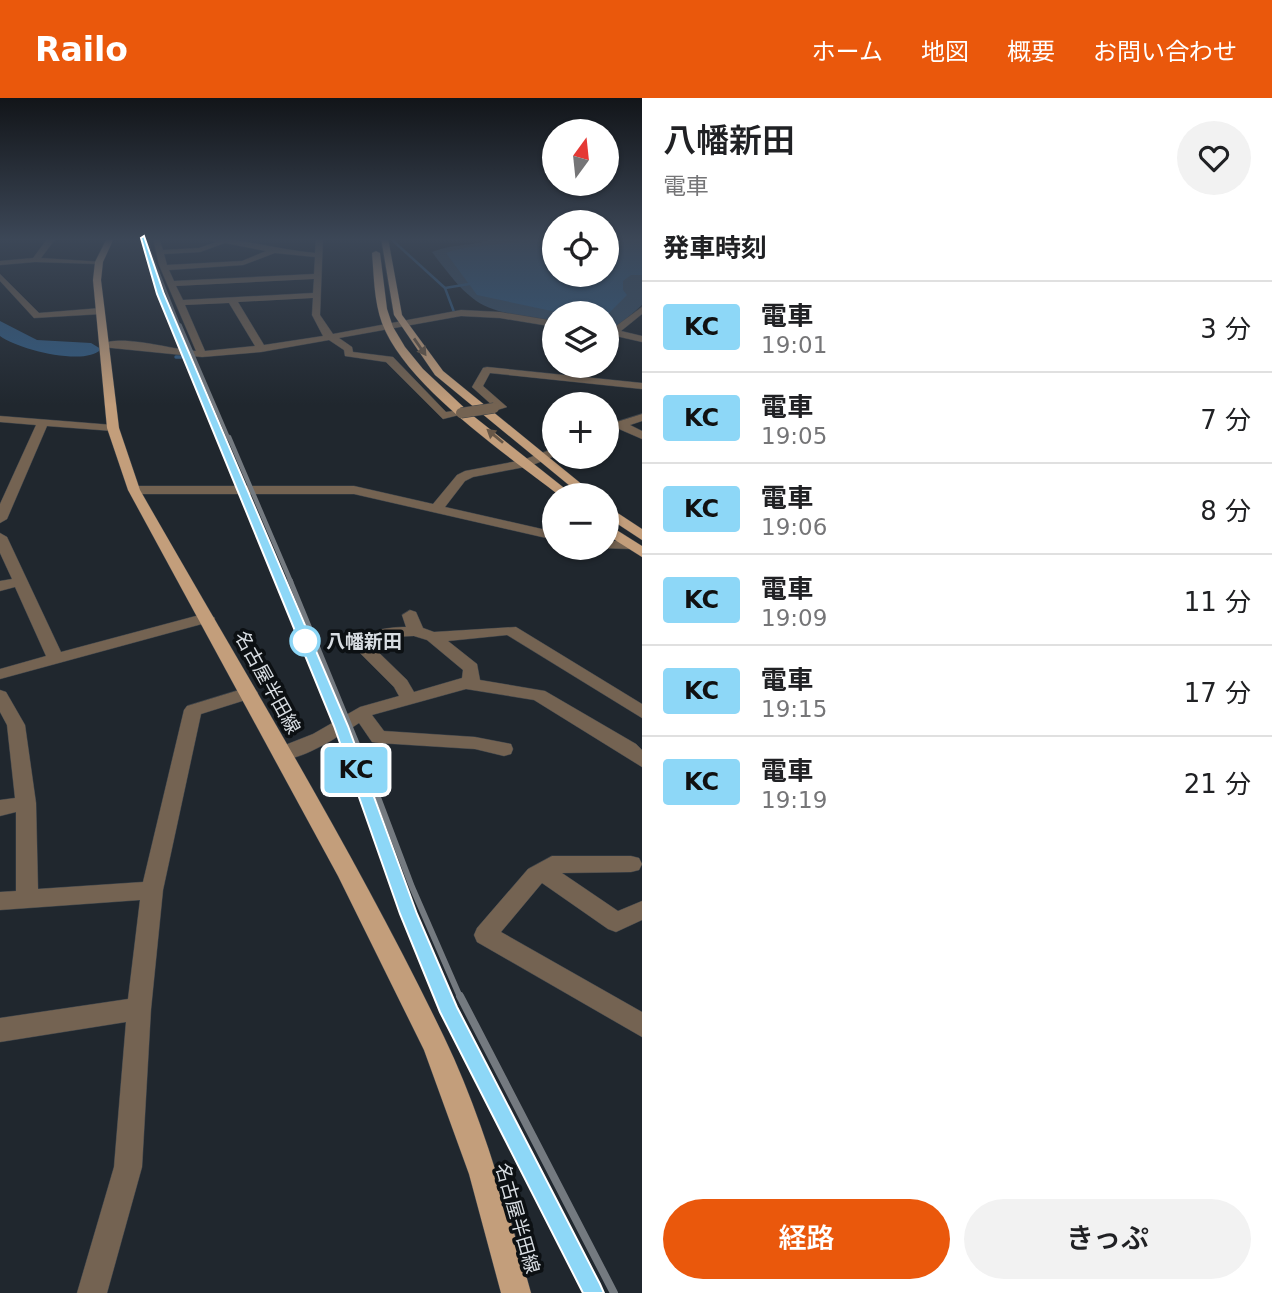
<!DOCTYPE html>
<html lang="ja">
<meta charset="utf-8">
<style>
body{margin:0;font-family:"DejaVu Sans","Noto Sans JP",sans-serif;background:#f2f2f2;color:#202124;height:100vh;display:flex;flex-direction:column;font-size:26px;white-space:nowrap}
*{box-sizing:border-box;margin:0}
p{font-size:23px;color:#757577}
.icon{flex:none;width:38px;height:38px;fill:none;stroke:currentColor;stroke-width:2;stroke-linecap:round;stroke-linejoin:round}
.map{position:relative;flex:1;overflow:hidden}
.drawer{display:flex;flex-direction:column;background:#fff;width:630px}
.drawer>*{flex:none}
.badge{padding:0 14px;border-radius:5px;font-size:24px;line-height:46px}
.needle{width:46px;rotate:15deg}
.tools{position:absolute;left:542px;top:21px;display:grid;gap:14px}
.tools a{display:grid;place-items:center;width:77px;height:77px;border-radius:50%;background:#fff;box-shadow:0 2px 5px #0004;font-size:35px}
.map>.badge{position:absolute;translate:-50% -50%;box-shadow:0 0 0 4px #fff}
h2{padding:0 21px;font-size:26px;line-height:63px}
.round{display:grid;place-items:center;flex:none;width:74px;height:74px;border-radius:37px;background:#f2f2f2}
.headline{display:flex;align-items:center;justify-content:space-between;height:119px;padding:0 21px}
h1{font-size:33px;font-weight:600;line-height:52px}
.action{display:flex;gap:14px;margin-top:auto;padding:14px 21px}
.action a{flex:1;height:80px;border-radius:42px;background:#ea580c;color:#fff;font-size:28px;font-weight:600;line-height:80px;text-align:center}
.action a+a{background:#f2f2f2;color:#202124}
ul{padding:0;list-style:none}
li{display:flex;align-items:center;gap:21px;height:91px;padding:0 21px;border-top:2px solid #e0e0e0}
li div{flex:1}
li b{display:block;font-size:26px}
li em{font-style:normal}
li .badge{min-width:77px;font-weight:700;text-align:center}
header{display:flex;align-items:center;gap:42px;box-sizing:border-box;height:98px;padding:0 35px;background:#ea580c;color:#fff}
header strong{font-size:33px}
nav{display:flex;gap:38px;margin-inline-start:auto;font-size:24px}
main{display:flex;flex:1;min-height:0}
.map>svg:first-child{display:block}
.green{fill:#395066}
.water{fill:#335c82}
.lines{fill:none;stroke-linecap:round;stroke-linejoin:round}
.stream-far1{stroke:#335c82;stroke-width:2.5}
.stream{stroke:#335c82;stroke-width:3.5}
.river{fill:#335c82;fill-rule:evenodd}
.minor-casing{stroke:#3d444b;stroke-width:1}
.major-casing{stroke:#3d444b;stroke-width:1}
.minor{fill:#746352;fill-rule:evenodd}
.major{fill:#c39e7b;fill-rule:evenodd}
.rail-far5{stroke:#747a80;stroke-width:2.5}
.rail-far4{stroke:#747a80;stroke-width:3.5}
.rail-far3{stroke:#747a80;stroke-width:4.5}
.rail-far2{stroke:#747a80;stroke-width:5}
.rail-far1{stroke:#747a80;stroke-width:6}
.rail{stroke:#747a80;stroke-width:8}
.minor-bridge-casing{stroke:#3d444b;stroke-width:11;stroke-linecap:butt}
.minor-bridge{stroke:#746352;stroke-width:10}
.oneway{fill:#685747}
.line{fill:#8dd7f7;stroke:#fff;stroke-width:2}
.stop-dot{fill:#fff;stroke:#8dd7f7;stroke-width:3.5}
.labels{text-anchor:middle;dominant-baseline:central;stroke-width:7;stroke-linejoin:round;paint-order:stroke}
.stop-label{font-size:19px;font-weight:bold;fill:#d8dde2;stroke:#0c1013;text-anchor:start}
.street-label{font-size:19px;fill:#d8dde2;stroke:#0c1013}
</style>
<header>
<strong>Railo</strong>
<nav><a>ホーム</a><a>地図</a><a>概要</a><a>お問い合わせ</a></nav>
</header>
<main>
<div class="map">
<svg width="642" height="1195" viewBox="0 0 642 1195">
<rect width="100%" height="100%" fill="#20272e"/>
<path class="green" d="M 494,140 L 555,140 L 555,177 L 607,177 L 607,140 L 642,140 L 642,207 L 616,230 L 607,231 L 607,215 L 555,215 L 555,223 C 482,212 477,214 432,154 C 453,145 475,149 494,140 Z"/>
<path class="water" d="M 527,140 L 555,140 L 555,177 L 607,177 L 607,140 L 642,140 L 642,177 L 631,177 L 623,183 L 623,192 L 627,197 L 607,217 L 561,215 L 477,197 L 446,155 C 472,145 500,150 527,140 Z"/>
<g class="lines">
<path class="stream-far1" d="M 390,140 L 445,190 L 454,214
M 445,190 L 475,185"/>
<path class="stream" d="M 91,251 L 96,251
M 176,259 L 181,259"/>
<path class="river" d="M 0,223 L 37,242 L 91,245 L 101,251 C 86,269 17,251 0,238 Z"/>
<g class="minor-casing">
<path id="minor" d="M 48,140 L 56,140 L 41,160 L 103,164 L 99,166 L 35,164 L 0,167 L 0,163 L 33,160 Z
M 153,140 L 159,140 L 163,152 L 199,150 L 216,144 L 205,140 C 242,140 278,152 315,155 L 316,140 L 323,140 L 320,217 L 333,236 L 461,212 L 500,214 L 555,223 L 555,229 L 500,220 L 461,218 L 339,240 L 352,249 L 353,254 L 393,259 L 446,314 L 461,312 L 467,315 L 443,321 L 386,264 L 345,258 L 344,252 L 329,242 L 261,254 L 202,259 L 102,249 L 100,247 C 120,235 172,252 196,253 L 159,167 ZM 225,145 L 266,153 L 242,163 L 167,167 L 164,156 L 200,154 ZM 275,155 L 315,159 L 314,176 L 174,183 L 169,172 L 243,167 ZM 314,181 L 313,195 L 183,202 L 176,188 ZM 313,200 L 312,217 L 323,238 L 264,247 L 238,204 ZM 229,205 L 255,248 L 205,253 L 185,207 Z
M 354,140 L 463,140 L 459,142 Z
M 0,176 L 39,215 L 101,210 L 105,213 L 101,216 L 34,220 L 0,183 Z
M 642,209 L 642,216 L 621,233 L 642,238 L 642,244 L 607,236 L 607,230 L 612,231 Z
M 487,269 L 642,285 L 642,291 L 490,275 L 483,288 L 507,309 L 494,313 L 488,310 L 492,307 L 472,289 L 483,270 Z
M 642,316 L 642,323 L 630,327 L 642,333 L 642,341 L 619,331 L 607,334 L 607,327 Z
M 0,318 L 113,327 L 119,330 L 113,333 L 47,328 L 7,421 L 0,425 L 0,406 L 36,327 L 0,324 Z
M 555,350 L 555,358 L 530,368 L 473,379 L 465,383 L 445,409 L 555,434 L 555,442 L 354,396 L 134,396 L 128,392 L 134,388 L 354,388 L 433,406 L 457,377 L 465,373 L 523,362 Z
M 0,435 L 7,439 L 61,554 L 207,515 L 215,520 L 213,523 L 0,581 L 0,571 L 46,558 L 15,489 L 0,493 L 0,483 L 12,481 L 0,455 Z
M 607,443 L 629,443 L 636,447 L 629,451 L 602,450 L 607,450 Z
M 410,512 L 416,514 L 423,530 L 434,534 L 516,529 L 642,606 L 642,620 L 507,537 L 448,543 L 477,566 L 480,582 L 545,593 L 636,646 L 642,652 L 642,669 L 534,602 L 466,591 L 372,617 L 384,633 L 475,639 L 511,646 L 513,651 L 511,656 L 504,658 L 475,651 L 379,645 L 372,644 L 359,625 C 341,637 296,667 275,661 L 273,656 L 275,651 L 313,636 L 360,609 L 399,598 L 394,589 L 358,553 L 347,553 L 345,549 C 359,534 386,529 406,529 L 402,517 ZM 414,538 L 427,542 L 463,572 L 462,580 L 414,594 L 407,582 L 371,547 L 390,539 Z
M 249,589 L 255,591 L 258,595 L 255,599 L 201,616 L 163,792 L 151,911 L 142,1069 L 107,1195 L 77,1195 L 114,1069 L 126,924 L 0,944 L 0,920 L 128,901 L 140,802 L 0,812 L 0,794 L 16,793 L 16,714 L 0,718 L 0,702 L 15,700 L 7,627 L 0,614 L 0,592 L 6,594 L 25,627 L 36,705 L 38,791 L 143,784 L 184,612 L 187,608 Z
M 552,758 L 631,758 L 639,760 L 642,766 L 639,772 L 631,774 L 562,775 L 618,813 L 642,803 L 642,822 L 616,834 L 608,831 L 542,785 L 501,834 L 642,914 L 642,939 L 477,844 L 474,837 L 477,830 L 528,771 Z"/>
</g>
<g class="major-casing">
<path id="major" d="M 107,140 L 114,140 L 103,164 L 101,182 L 119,330 L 140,392 C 243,573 354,752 444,939 C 483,1020 507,1109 531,1195 L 501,1195 L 469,1076 L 424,952 L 338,778 L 128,392 L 107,330 L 93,182 L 95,164 Z
M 381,140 L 388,140 L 402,217 L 443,273 L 595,397 L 581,397 L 435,277 L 394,217 Z
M 376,153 L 380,155 L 387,211 L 393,229 L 405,249 L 423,271 L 472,317 L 573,397 L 559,397 C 507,357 405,287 382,225 C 374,203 374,178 372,155 Z
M 607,408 L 642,431 L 642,442 L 607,419 Z
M 607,426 L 642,448 L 642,459 L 607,437 Z"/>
</g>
<use href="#minor" class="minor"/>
<use href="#major" class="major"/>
<path class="rail-far5" d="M 148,140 L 150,153 L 180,229"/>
<path class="rail-far4" d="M 180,227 L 229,341"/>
<path class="rail-far3" d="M 229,339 L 291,484"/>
<path class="rail-far2" d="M 290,482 L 366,667
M 348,649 L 354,667"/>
<path class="rail-far1" d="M 354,665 L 398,792 L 444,899
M 365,665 L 412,789 L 460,899"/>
<path class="rail" d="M 443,898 L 592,1195
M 460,898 L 614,1195"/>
<g class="minor-bridge-casing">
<path id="minor-bridge" d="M 461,315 L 494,310"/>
</g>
<use href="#minor-bridge" class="minor-bridge"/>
</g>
<defs><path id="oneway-solid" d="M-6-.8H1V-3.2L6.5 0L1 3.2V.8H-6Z" transform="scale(1.75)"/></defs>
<g class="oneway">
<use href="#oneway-solid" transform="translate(420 249) rotate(55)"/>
<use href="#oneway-solid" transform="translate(495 338) rotate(-140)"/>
</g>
<linearGradient id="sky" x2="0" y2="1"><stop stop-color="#121519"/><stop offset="0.46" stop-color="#3c4757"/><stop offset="1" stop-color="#3c4757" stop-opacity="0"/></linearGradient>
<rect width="642" height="307" fill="url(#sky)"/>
<path class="line" d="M 144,138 L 164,196 L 348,628 L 417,816 L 457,909 L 600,1186 L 604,1195 L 583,1195 L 440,914 L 400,816 L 334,628 L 157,196 L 141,140 Z"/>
<circle class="stop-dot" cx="305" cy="543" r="14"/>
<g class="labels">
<g class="stop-label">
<text x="326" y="543">八幡新田</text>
</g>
<g class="street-label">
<text transform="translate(268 584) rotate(61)">名古屋半田線</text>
<text transform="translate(518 1120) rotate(74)">名古屋半田線</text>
</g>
</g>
</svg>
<div class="tools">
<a><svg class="needle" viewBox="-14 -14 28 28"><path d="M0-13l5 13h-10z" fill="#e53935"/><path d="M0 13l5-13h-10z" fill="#757577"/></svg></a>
<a><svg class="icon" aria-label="locate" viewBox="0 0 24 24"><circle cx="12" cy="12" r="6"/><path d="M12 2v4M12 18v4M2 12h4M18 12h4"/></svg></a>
<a><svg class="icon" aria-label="layers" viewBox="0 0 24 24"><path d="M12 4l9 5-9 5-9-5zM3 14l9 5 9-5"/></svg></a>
<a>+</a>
<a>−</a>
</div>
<b class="badge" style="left:356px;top:672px;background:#8dd7f7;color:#111">KC</b>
</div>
<section class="drawer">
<div class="headline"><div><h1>八幡新田</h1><p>電車</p></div><a class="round"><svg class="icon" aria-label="heart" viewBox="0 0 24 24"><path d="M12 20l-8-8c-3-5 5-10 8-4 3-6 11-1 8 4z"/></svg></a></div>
<h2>発車時刻</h2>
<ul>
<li><span class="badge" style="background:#8dd7f7;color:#111">KC</span><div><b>電車</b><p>19:01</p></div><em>3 分</em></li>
<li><span class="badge" style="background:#8dd7f7;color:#111">KC</span><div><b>電車</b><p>19:05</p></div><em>7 分</em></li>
<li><span class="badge" style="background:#8dd7f7;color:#111">KC</span><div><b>電車</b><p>19:06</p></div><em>8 分</em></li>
<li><span class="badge" style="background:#8dd7f7;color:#111">KC</span><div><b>電車</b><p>19:09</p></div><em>11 分</em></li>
<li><span class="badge" style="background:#8dd7f7;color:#111">KC</span><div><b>電車</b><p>19:15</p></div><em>17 分</em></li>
<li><span class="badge" style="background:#8dd7f7;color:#111">KC</span><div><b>電車</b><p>19:19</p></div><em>21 分</em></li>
</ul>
<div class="action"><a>経路</a><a>きっぷ</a></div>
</section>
</main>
